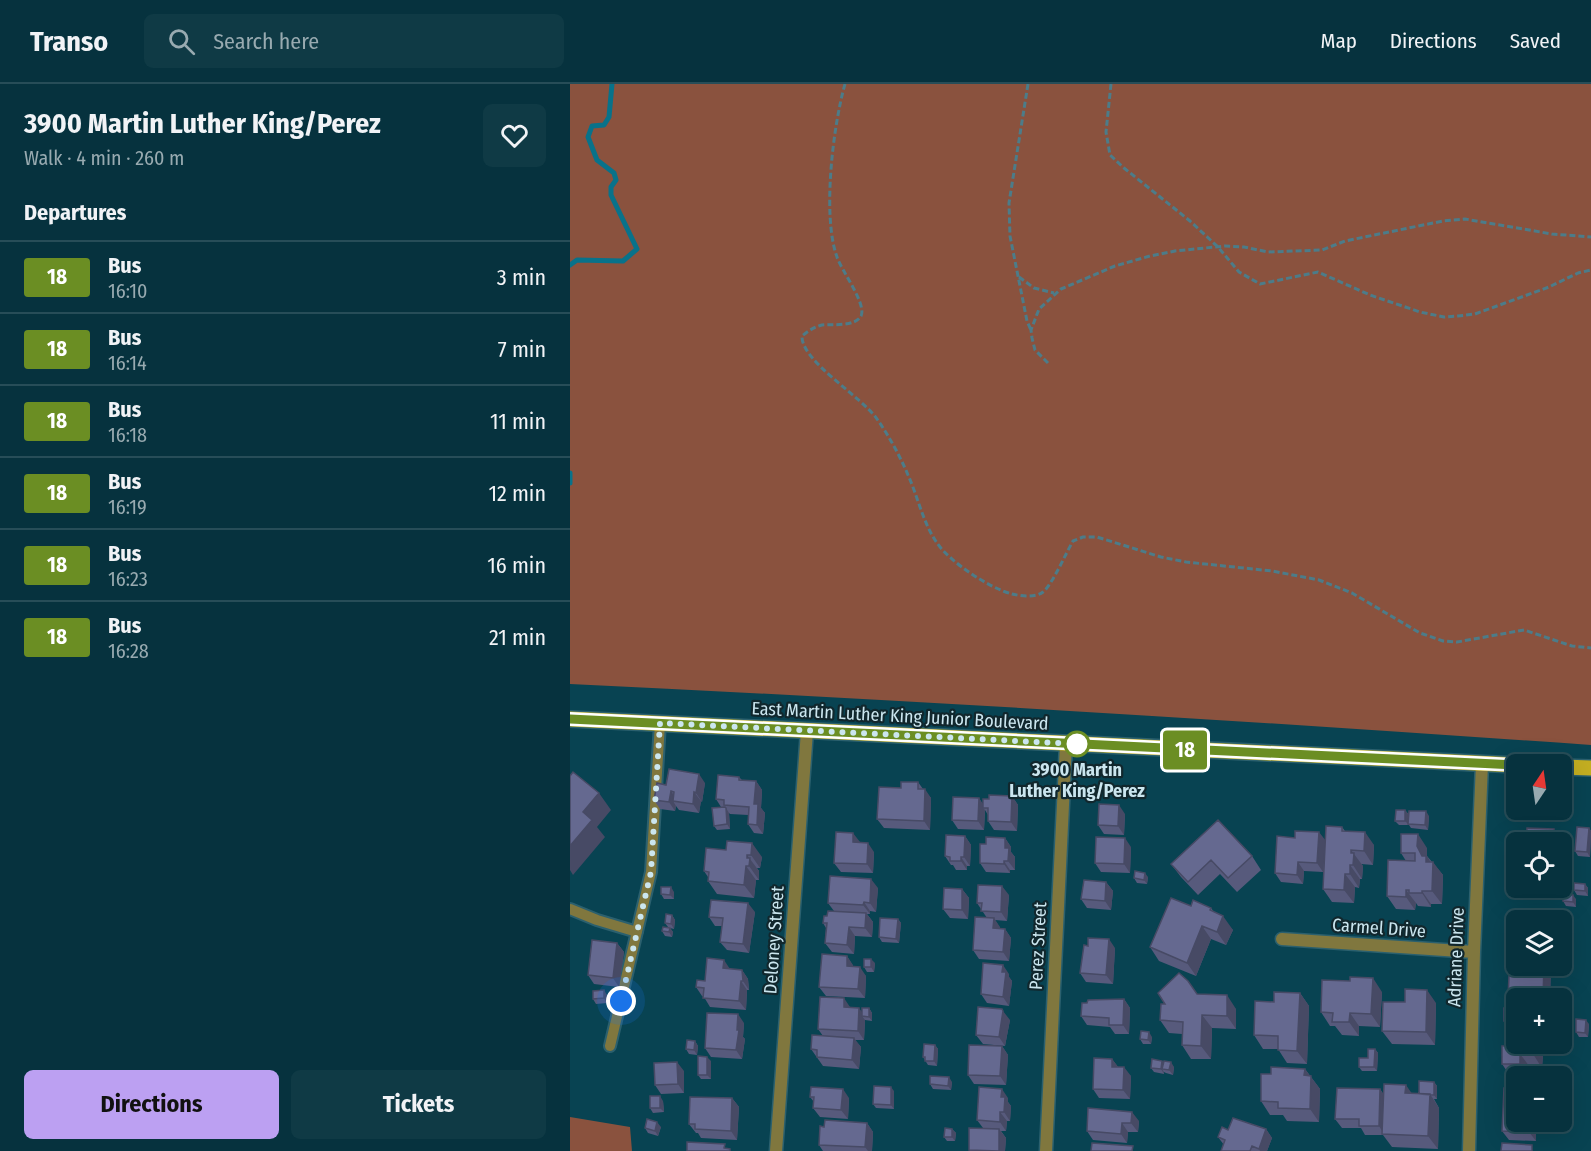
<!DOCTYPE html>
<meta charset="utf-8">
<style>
body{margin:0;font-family:"Fira Sans Condensed",sans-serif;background:#0f3a45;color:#f1f3f6;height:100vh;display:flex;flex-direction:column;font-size:22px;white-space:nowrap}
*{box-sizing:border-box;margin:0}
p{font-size:20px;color:#98aab0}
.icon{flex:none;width:33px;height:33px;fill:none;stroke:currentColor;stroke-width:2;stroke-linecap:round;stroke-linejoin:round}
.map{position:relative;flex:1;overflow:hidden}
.drawer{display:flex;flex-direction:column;background:#06323e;width:570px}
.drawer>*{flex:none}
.badge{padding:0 12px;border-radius:4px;font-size:21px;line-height:39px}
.needle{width:39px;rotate:13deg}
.fabs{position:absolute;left:936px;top:670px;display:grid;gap:12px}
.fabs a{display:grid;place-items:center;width:66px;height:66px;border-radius:9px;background:#06323e;box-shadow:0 6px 24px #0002,0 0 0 2px #274d58;font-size:30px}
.you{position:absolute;width:30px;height:30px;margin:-15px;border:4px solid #fff;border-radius:50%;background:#1a73e8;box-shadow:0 0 0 9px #1a73e833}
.map>.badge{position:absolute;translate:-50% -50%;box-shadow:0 0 0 3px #fff}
h2{padding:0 24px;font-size:22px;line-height:54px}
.round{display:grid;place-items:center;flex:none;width:63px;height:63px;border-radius:9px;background:#0f3a45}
.overview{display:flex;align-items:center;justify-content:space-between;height:102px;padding:0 24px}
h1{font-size:28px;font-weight:700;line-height:45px}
.cta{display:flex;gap:12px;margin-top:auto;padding:12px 24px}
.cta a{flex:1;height:69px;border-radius:9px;background:#bca0f2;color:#111;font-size:24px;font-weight:700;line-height:69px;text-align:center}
.cta a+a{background:#0f3a45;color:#f1f3f6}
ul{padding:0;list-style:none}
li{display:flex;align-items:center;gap:18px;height:72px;padding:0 24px;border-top:2px solid #274d58}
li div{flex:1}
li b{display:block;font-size:22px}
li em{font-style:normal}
li .badge{min-width:66px;font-weight:700;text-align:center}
header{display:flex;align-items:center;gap:36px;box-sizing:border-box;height:84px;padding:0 30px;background:#06323e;border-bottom:2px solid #274d58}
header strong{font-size:28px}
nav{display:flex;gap:33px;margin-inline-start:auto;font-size:21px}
.search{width:420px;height:54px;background:#0f3a45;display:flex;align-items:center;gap:15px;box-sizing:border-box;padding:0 21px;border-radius:9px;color:#98aab0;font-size:22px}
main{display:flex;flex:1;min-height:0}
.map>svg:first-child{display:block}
.green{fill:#8a523e}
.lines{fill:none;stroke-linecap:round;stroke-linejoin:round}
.stream{stroke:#08728a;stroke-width:5}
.lane-casing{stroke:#2b606e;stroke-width:14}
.street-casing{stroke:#2b606e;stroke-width:15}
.primary-casing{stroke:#2b606e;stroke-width:18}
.path{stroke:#4c7c89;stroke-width:3;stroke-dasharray:6 3;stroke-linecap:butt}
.lane{stroke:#80773e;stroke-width:10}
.street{stroke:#80773e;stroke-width:12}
.primary{stroke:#c3ae21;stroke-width:15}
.wall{fill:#575a7c}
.shaded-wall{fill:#474a65}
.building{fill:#656990;stroke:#474a65;stroke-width:1.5}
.line-casing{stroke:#fff;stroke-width:14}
.line{stroke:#6b8e23;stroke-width:9}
.walk{stroke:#cbe6ef;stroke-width:6;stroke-dasharray:0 10.8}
.stop-dot{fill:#fff;stroke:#6b8e23;stroke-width:3}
.labels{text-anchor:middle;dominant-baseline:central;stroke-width:4.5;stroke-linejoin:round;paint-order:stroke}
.street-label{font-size:18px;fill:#cbe6ef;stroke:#11272d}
.stop-label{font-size:18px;font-weight:bold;fill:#cbe6ef;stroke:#11272d}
</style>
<header>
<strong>Transo</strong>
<div class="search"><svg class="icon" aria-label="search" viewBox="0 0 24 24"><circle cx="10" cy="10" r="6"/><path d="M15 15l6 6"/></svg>Search here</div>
<nav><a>Map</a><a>Directions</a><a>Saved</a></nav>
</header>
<main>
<section class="drawer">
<div class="overview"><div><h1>3900 Martin Luther King/Perez</h1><p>Walk · 4 min · 260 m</p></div><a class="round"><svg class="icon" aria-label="heart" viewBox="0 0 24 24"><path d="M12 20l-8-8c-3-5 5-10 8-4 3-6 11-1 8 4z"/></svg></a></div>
<h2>Departures</h2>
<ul>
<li><span class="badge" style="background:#6b8e23;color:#fff">18</span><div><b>Bus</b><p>16:10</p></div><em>3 min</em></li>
<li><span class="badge" style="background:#6b8e23;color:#fff">18</span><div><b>Bus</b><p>16:14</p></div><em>7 min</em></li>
<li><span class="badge" style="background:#6b8e23;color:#fff">18</span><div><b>Bus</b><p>16:18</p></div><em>11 min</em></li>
<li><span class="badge" style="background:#6b8e23;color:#fff">18</span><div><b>Bus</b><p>16:19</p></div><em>12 min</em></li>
<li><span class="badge" style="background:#6b8e23;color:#fff">18</span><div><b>Bus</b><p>16:23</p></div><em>16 min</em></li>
<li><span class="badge" style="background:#6b8e23;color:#fff">18</span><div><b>Bus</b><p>16:28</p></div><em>21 min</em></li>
</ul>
<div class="cta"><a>Directions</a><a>Tickets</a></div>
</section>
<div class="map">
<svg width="1021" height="1067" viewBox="0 0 1021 1067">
<rect width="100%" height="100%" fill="#084352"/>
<path class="green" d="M 0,0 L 1021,0 L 1021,661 C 681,637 341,616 0,600 Z
M 0,1033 L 60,1043 L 62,1067 L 0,1067 Z"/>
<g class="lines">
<path class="stream" d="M 0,181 L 7,176 L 53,177 L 67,165 L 41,111 L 41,103 L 46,96 L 44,89 L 27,76 L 18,53 L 22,42 L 34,41 L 39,33 L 42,0
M 0,389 L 0,399"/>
<g class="lane-casing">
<path id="lane" d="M 0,825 L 27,836 L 67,848
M 40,962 L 81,788 L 90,639"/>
</g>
<g class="street-casing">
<path id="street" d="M 712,855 L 904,868
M 206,1067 L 237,647
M 476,1067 L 496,660
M 899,1067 L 904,868 L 912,680"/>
</g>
<g class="primary-casing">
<path id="primary" d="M 0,635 L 946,681
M 992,683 L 1021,684"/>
</g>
<path class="path" d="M 275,0 C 263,42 252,132 267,173 C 271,186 297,220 291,232 C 285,243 263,240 252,241 C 244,243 238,247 232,252 C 231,277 292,313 307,335 C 319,352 330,372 338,391 C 348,413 353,439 367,459 C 380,478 419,504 442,510 C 450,512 466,514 473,508 C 482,501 496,469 503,457 L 513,453 L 527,453 L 591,473 L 616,478 L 702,487 L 749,496 L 782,509 L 850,549 L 873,557 L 887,558 L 954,546 L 1002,562 L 1021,564
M 458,0 L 439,119 L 440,152 L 457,237 L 461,246
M 541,0 L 536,48 L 540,71 L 554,84 L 620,137 L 648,163 L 669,188 L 690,200 L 748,188 L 800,211 L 850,228 L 874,233 L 888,232 L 905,230 L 979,203 L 1008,189 L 1021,186
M 449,193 L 464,204 L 484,209
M 478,279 L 465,266 L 462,254 L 461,246 L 469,225 L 491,205 L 545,182 L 580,172 L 605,167 L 655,162 L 674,163 L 698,168 L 752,166 L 775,157 L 873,137 L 895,135 L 982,150 L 1021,153"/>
<use href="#lane" class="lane"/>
<use href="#street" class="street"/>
<use href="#primary" class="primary"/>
</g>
<path class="wall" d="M 169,693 L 172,696 L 186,697 L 192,706 L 191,724 L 195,729 L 193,750 L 184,749 L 178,740 L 178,731 L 160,730 L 159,729 L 160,745 L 147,746 L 144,742 L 151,723 L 146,715 Z
M 348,698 L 353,705 L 361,714 L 360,746 L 314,744 L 307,735 L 331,704 Z
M 135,699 L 132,718 L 131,717 L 129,729 L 109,726 L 106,722 L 105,727 L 90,725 L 84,716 L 96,701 Z
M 442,712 L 448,721 L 447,747 L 424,746 L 418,737 L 418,731 L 415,726 L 414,746 L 388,745 L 382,736 L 409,714 L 413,721 L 419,715 Z
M 835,726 L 839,731 L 859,732 L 858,746 L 841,744 L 839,741 L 829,741 L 825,737 Z
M 555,730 L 554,751 L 534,750 L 528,741 Z
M 772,743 L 775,747 L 804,761 L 803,781 L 791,780 L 793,782 L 792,795 L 790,795 L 789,804 L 785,803 L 784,819 L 762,818 L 753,805 L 753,788 L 734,787 L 733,800 L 711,798 L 705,789 L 755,756 Z
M 1019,744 L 1021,747 L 1020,773 L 1008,772 L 1005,767 Z
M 984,745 L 988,751 L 1001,760 L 1001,790 L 992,790 L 992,759 Z
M 395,752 L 401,761 L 400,782 L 397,782 L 397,786 L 386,786 L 383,781 L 381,781 L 375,772 Z
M 435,754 L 441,763 L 441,768 L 445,773 L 445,786 L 440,786 L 440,789 L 416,788 L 410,779 L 416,760 Z
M 561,763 L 560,789 L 531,788 L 525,779 Z
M 136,764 L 192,773 L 190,784 L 187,784 L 189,787 L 189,796 L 186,796 L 184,814 L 147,810 L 138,797 L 138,793 L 134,787 Z
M 857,764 L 857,772 L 873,791 L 872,820 L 861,820 L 861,823 L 848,822 L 846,819 L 845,826 L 826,825 L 817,812 L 836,777 L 831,769 Z
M 304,768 L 303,789 L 271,788 L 264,779 Z
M 682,772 L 691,786 L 667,808 L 650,790 L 628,811 L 611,793 L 601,780 Z
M 578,793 L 577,800 L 567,799 L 564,794 Z
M 536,798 L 543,807 L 541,826 L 517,824 L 511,815 Z
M 1015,800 L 1018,804 L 1018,812 L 1007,811 L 1004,806 Z
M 308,804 L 306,828 L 300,827 L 300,830 L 297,830 L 303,838 L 302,853 L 285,852 L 284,870 L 262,868 L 255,859 L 256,844 L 253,839 L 257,832 L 264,827 L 258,819 Z
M 392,805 L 399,814 L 398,835 L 380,834 L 373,825 Z
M 104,808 L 104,815 L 94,815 L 91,810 Z
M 439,811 L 437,837 L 425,836 L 430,844 L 435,845 L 441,854 L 439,877 L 409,875 L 403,866 L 417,834 L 407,819 Z
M 1006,815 L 1006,823 L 996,822 L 993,817 Z
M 621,822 L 641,824 L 644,828 L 663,846 L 656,861 L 641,855 L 626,892 L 589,877 L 580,863 Z
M 185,828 L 179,869 L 157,866 L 150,858 L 152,842 L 145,842 L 139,833 Z
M 102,831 L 105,836 L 104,845 L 100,844 L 103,848 L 102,853 L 95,852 L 92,847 L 98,843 L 95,839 Z
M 328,835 L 331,839 L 329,859 L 312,858 L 309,853 Z
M 47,859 L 54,868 L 49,903 L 24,900 L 18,891 Z
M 545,864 L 543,900 L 516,898 L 510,889 Z
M 277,872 L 283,882 L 296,892 L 295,914 L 256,912 L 249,903 Z
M 305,879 L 304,888 L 297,888 L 294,883 Z
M 981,882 L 980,915 L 946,915 L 946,922 L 944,922 L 938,913 L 945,893 Z
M 160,885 L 172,886 L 178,895 L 179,906 L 177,906 L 176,926 L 140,923 L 134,913 L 132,912 L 126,903 L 135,897 Z
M 439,890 L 439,893 L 442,897 L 439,922 L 417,919 L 411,910 Z
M 812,908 L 810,943 L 789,942 L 789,952 L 772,951 L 765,942 L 760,942 L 751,928 Z
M 730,909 L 739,922 L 737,980 L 717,979 L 708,965 L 693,965 L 684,951 L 704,918 Z
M 627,910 L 666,925 L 666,945 L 642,944 L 641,975 L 621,975 L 612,961 L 612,950 L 599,949 L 590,936 L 595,920 Z
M 37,911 L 37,919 L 26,920 L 23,915 Z
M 554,915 L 560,924 L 559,950 L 545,950 L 540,943 L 517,941 L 511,932 L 517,919 Z
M 866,919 L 865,961 L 822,960 L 812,947 Z
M 280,924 L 292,929 L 299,924 L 302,929 L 302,937 L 295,936 L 294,956 L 285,956 L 291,963 L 289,985 L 253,982 L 241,965 L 253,952 L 248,945 Z
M 934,924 L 946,960 L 983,960 L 983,972 L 973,971 L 972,984 L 960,983 L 959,993 L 941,993 L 932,980 L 937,962 L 938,943 L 934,937 Z
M 440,936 L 435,962 L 413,960 L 406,951 Z
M 174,939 L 173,953 L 175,955 L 172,975 L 141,973 L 135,964 Z
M 1019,940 L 1018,953 L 1009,953 L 1006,948 Z
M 582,953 L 581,960 L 573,960 L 570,955 Z
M 125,957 L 128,962 L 127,971 L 119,970 L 116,965 Z
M 365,961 L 368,965 L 367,982 L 358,981 L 353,973 Z
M 432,962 L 438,971 L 436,1001 L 404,1000 L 398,991 Z
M 805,965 L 808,969 L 807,987 L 792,987 L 789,983 L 798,974 Z
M 542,975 L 548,983 L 561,992 L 560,1015 L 529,1014 L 523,1005 Z
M 141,977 L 141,995 L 131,995 L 128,991 Z
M 592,977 L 594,979 L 604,983 L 603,991 L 596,989 L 594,988 L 594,990 L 584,988 L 581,984 Z
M 735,985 L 750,1005 L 749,1038 L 717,1037 L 713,1031 L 700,1031 L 691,1017 L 701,990 Z
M 114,987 L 114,1009 L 91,1010 L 85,1001 Z
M 382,998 L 381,1006 L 363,1005 L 360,1000 Z
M 864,998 L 867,1002 L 867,1015 L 864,1015 L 869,1024 L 868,1065 L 822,1063 L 813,1051 L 795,1051 L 791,1044 L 772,1044 L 765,1035 L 810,1005 L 814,1011 L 849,1010 Z
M 324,1007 L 324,1025 L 306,1024 L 303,1020 Z
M 240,1013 L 279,1014 L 278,1035 L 250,1033 L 243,1024 L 244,1018 Z
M 162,1014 L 169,1023 L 167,1056 L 131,1054 L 128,1049 L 126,1049 L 119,1040 Z
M 438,1014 L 438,1018 L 441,1022 L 440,1037 L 437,1037 L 436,1047 L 431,1047 L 436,1054 L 435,1067 L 400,1067 L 399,1066 L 413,1044 L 407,1036 Z
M 93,1017 L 94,1028 L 83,1029 L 80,1024 Z
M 518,1024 L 569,1037 L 568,1048 L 558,1048 L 557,1059 L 523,1056 L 517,1047 Z
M 946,1038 L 966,1038 L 966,1057 L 939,1056 L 932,1047 Z
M 297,1039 L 303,1048 L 302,1067 L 253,1067 L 249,1061 L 254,1043 Z
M 91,1043 L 88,1052 L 78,1049 L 75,1044 Z
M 382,1045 L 386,1049 L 385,1057 L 377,1057 L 374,1053 Z
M 696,1045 L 702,1054 L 697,1067 L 651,1067 L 654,1061 L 648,1053 L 658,1046 Z"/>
<path class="shaded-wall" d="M 129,690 L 135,699 L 132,718 L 126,709 Z
M 186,697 L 192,706 L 191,724 L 195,729 L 193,750 L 187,741 L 184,720 Z
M 355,705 L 361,714 L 360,746 L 354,737 Z
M 101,707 L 107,716 L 103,717 L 106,722 L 105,727 L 99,718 Z
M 124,708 L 131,717 L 129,729 L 123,720 Z
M 29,709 L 41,726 L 27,743 L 35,753 L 3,791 L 0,786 L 0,762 L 13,728 Z
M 442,712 L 448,721 L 447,747 L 441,738 Z
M 409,714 L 415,723 L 413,724 L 415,726 L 414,746 L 408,737 Z
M 549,721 L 555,730 L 554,751 L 548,742 Z
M 156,724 L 159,729 L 160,745 L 157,740 Z
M 835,726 L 839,731 L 839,741 L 835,737 Z
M 856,727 L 859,732 L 858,746 L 855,741 Z
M 1019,744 L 1021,747 L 1020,773 L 1017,768 Z
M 749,748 L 756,757 L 753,788 L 747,779 Z
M 795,748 L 804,761 L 803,781 L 794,767 Z
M 283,749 L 290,758 L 283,758 Z
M 848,750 L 857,764 L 857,772 L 863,782 L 863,778 L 873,791 L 872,820 L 862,807 L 847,762 Z
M 995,751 L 1001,760 L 1001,790 L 994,781 Z
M 395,752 L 401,761 L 400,782 L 394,773 Z
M 435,754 L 441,763 L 441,768 L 445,773 L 445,786 L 438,777 L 435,764 Z
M 555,754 L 561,763 L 560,789 L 554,780 Z
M 182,759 L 192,773 L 190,784 L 181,771 Z
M 298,759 L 304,768 L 303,789 L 297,780 Z
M 781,766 L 793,782 L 792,795 L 783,781 Z
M 177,771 L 189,787 L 189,796 L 179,782 L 177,774 Z
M 391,773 L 397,782 L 397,786 L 391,777 Z
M 434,777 L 440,786 L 440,789 L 434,780 Z
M 728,778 L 734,787 L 733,800 L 727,791 Z
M 780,781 L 790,795 L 789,804 L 780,790 Z
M 176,782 L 186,796 L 184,814 L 174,801 Z
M 575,789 L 578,793 L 577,800 L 574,796 Z
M 775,790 L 785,803 L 784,819 L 774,806 Z
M 301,795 L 308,804 L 306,828 L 300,819 Z
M 536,798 L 543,807 L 541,826 L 535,817 Z
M 1015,800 L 1018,804 L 1018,812 L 1015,807 Z
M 432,802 L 439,811 L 437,837 L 431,828 Z
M 101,803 L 104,808 L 104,815 L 100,811 Z
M 392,805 L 399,814 L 398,835 L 392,826 Z
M 836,806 L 846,819 L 845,826 L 836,813 Z
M 852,807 L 861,820 L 861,823 L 852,809 Z
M 1003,811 L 1006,815 L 1006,823 L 1003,818 Z
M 294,818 L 300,827 L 300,830 L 293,821 Z
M 178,819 L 185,828 L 179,869 L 173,860 Z
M 296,829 L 303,838 L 302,853 L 295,844 Z
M 102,831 L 105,836 L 104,845 L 101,840 Z
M 653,832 L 663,846 L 656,861 L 647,848 Z
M 424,834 L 430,843 L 429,853 L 423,844 Z
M 328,835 L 331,839 L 329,859 L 326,855 Z
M 632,842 L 641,855 L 626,892 L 617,879 Z
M 279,843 L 285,852 L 284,870 L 277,861 Z
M 100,844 L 103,848 L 102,853 L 99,848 Z
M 435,845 L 441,854 L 439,877 L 433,868 Z
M 539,855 L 545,864 L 543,900 L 536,891 Z
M 47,859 L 54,868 L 49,903 L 43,894 Z
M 277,872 L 283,881 L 283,891 L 277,882 Z
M 301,875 L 305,879 L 304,888 L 301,883 Z
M 154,876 L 160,885 L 153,884 Z
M 433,881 L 439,890 L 439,893 L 442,897 L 439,922 L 433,913 L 432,888 Z
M 974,882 L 981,882 L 980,915 L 974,915 L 973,914 Z
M 290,883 L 296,892 L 295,914 L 288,905 Z
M 172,886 L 178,895 L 179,906 L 173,897 Z
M 803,894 L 812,908 L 810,943 L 801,930 Z
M 171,897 L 177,906 L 176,926 L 169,917 Z
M 34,906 L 37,911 L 37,919 L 34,914 Z
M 857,906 L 866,919 L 865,961 L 856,948 Z
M 730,909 L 739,922 L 737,980 L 727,967 Z
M 657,911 L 666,925 L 666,945 L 657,932 Z
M 274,914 L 280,923 L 274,923 Z
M 554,915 L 560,924 L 559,950 L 553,941 Z
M 289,924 L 295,932 L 292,932 L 295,936 L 294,956 L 288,947 Z
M 299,924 L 302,929 L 302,937 L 299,933 Z
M 433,927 L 440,936 L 435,962 L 429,953 Z
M 780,929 L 789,942 L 789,952 L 779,938 Z
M 168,930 L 174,939 L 173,953 L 175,955 L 172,975 L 166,966 Z
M 632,931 L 642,944 L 641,975 L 631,962 Z
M 1016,936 L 1019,940 L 1018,953 L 1015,949 Z
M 579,948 L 582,953 L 581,960 L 578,956 Z
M 284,954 L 291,963 L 289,985 L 282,976 Z
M 125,957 L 128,962 L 127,971 L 124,966 Z
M 964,960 L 965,960 L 973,971 L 972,984 L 963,970 Z
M 974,960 L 983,960 L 983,972 Z
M 365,961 L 368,965 L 367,982 L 364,977 Z
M 432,962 L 438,971 L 436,1001 L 430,992 Z
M 805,965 L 808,969 L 807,987 L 804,983 Z
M 950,970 L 960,983 L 959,993 L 950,980 Z
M 137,973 L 141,977 L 141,995 L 137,991 Z
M 542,975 L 549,984 L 542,983 Z
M 592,977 L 595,981 L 592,985 L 594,988 L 594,990 L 591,985 Z
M 107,978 L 114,987 L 114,1009 L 108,1000 Z
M 601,978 L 604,983 L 603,991 L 599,986 Z
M 554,983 L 561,992 L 560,1015 L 553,1006 Z
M 735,985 L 750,1005 L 749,1038 L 740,1025 L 734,991 Z
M 379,993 L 382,998 L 381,1006 L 378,1002 Z
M 864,998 L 867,1002 L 867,1015 L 864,1011 Z
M 836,1001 L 845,1014 L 835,1009 Z
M 321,1003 L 324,1007 L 324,1025 L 321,1021 Z
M 273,1005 L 279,1014 L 278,1035 L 271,1026 Z
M 432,1005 L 438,1014 L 438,1018 L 441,1022 L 440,1037 L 434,1028 L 431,1013 Z
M 810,1005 L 816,1014 L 814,1050 L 809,1042 Z
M 860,1010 L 869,1024 L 868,1065 L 858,1052 Z
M 90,1012 L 93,1017 L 94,1028 L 90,1024 Z
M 162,1014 L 169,1023 L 167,1056 L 161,1047 Z
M 430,1028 L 437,1037 L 436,1047 L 430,1038 Z
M 562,1028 L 569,1037 L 568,1048 L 561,1039 Z
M 87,1038 L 91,1043 L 88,1052 L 85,1047 Z
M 960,1038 L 966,1038 L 966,1057 L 959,1048 Z
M 297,1039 L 303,1048 L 302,1067 L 298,1067 L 295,1063 Z
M 552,1039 L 558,1048 L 557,1059 L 551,1050 Z
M 382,1045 L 386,1049 L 385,1057 L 382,1053 Z
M 429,1045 L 436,1054 L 435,1067 L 429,1067 Z
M 696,1045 L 702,1054 L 697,1067 L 690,1067 L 689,1065 Z"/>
<path class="building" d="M 99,685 L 129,690 L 126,709 L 124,708 L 123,720 L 103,717 L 104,708 L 101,707 L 99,718 L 84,716 L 87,699 L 96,701 Z
M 3,688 L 29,709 L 13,728 L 22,736 L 0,762 L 0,692 Z
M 148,691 L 169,693 L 169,696 L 186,697 L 184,720 L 188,720 L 187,741 L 178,740 L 179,723 L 154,721 L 154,716 L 146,715 Z
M 331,698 L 348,698 L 348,705 L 355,705 L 354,737 L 307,735 L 309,703 L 331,704 Z
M 419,711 L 442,712 L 441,738 L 418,737 L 418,724 L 413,724 L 413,715 L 419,715 Z
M 383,713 L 409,714 L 408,737 L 382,736 Z
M 529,720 L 549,721 L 548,742 L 528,741 Z
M 155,723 L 156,724 L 157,740 L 144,742 L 142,724 Z
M 826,726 L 835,726 L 835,737 L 825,737 Z
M 839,727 L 856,727 L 855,741 L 838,740 Z
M 648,736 L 682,772 L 658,794 L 641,776 L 618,798 L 601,780 Z
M 756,742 L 772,743 L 772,747 L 795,748 L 794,767 L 781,766 L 781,769 L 784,769 L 783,781 L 780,781 L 780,790 L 775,790 L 774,806 L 753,805 Z
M 1007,743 L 1019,744 L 1017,768 L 1005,767 Z
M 957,744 L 984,745 L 984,750 L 995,751 L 994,781 L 992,781 L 992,759 L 956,759 Z
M 725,747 L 749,748 L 747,779 L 728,778 L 727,791 L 705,789 L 707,752 L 725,754 Z
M 266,748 L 283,749 L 283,758 L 298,759 L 297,780 L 264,779 Z
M 831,750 L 848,750 L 847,762 L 852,772 L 856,772 L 856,778 L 863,778 L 862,807 L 852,807 L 852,809 L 839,809 L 839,806 L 836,806 L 836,813 L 817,812 L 818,776 L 845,777 L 845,769 L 831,769 Z
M 376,751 L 395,752 L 394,773 L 391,773 L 391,777 L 380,777 L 380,773 L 375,772 Z
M 416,753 L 435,754 L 435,764 L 439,764 L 438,777 L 434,777 L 434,780 L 410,779 L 410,760 L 416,760 Z
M 526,753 L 555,754 L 554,780 L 525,779 Z
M 157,757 L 182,759 L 181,771 L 177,771 L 177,774 L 180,774 L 179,782 L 176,782 L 174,801 L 138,797 L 139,788 L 134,787 L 136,764 L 156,766 Z
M 944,759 L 946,759 L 946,780 L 943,780 Z
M 565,787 L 575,789 L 574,796 L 564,794 Z
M 260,792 L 301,795 L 300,819 L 294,818 L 293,821 L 258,819 Z
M 514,796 L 536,798 L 535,817 L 511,815 Z
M 1004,799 L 1015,800 L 1015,807 L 1004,806 Z
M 408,801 L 432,802 L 431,828 L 411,827 L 412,819 L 407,819 Z
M 91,803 L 101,803 L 100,811 L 91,810 Z
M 374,804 L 392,805 L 392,826 L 373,825 Z
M 993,810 L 1003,811 L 1003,818 L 993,817 Z
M 601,814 L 621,822 L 623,816 L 641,824 L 640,826 L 653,832 L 647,848 L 632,842 L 617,879 L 580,863 Z
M 141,816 L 178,819 L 173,860 L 150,858 L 153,834 L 139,833 Z
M 258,827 L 296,829 L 295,844 L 279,843 L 277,861 L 255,859 L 257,839 L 253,839 L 254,832 L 257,832 Z
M 96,830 L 102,831 L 101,840 L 95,839 Z
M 405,833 L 424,834 L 423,844 L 435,845 L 433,868 L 403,866 Z
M 310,834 L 328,835 L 326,855 L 309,853 Z
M 93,843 L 100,844 L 99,848 L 92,847 Z
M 518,854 L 539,855 L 536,891 L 510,889 L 514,861 L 518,862 Z
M 22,856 L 47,859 L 43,894 L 18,891 Z
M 946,867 L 946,882 L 974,882 L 973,914 L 938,913 L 939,892 L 945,893 Z
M 252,870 L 277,872 L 277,882 L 290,883 L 288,905 L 249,903 Z
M 137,874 L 154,876 L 153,884 L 172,886 L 173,897 L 171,897 L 169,917 L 133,914 L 134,904 L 126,903 L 127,896 L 135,897 Z
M 294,875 L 301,875 L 301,883 L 294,883 Z
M 413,879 L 433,881 L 432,888 L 436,888 L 433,913 L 411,910 Z
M 609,889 L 618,897 L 627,910 L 657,911 L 657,932 L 632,931 L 631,962 L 612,961 L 613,938 L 590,936 L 591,920 L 595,920 L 588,909 Z
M 780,893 L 803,894 L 801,930 L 780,929 L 779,938 L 762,938 L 763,929 L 751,928 L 752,896 L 780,897 Z
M 835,905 L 857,906 L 856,948 L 812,947 L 813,918 L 835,918 Z
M 34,906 L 34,914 L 23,915 L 23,907 Z
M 704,908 L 730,909 L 727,967 L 708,966 L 708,952 L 684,951 L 685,917 L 704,918 Z
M 250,913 L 274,914 L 274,923 L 289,924 L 288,947 L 248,945 Z
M 554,915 L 553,941 L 539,941 L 539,934 L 511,932 L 512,919 L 517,919 L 518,916 Z
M 408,923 L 432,925 L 433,927 L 429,953 L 406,951 Z
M 292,924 L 299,924 L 299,933 L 292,932 Z
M 934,924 L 946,924 L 946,960 L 964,960 L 963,970 L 950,970 L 950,980 L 932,980 L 932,962 L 937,962 L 938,937 L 934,937 Z
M 137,929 L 168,930 L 167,946 L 169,946 L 166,966 L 135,964 Z
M 1006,935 L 1016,936 L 1015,949 L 1006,948 Z
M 571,947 L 579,948 L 578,956 L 570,955 Z
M 242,951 L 284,954 L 282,976 L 247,973 L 247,966 L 241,965 Z
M 117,956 L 125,957 L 124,966 L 116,965 Z
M 354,960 L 365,961 L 364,977 L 355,977 L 355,973 L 353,973 Z
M 399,961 L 432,962 L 430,992 L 398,991 Z
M 798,965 L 805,965 L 804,983 L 789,983 L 789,974 L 798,974 Z
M 128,972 L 137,973 L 137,991 L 128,991 Z
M 524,974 L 542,975 L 542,983 L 554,983 L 553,1006 L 523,1005 Z
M 582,975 L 592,977 L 591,985 L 581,984 Z
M 594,977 L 601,978 L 599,986 L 592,985 Z
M 107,978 L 108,1000 L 85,1001 L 84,979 Z
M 701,983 L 735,985 L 734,991 L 741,992 L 740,1025 L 708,1024 L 708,1018 L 691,1017 L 691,990 L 701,990 Z
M 360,992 L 379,993 L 378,1002 L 360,1000 Z
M 849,997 L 864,998 L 864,1011 L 849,1010 Z
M 814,1000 L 836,1001 L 835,1009 L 860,1010 L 858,1052 L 812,1050 Z
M 304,1002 L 321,1003 L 321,1021 L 303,1020 Z
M 241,1003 L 273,1005 L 271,1026 L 243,1024 L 244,1013 L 240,1013 Z
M 409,1003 L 432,1005 L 431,1013 L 435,1013 L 434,1028 L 430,1028 L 430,1038 L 407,1036 Z
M 767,1004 L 810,1005 L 809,1042 L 789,1042 L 789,1035 L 765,1035 Z
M 934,1004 L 946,1005 L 946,1038 L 960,1038 L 959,1048 L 932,1047 Z
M 80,1012 L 90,1012 L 90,1024 L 80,1024 Z
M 120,1013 L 162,1014 L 161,1047 L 125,1045 L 125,1040 L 119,1040 Z
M 518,1024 L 562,1028 L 561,1039 L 552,1039 L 551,1050 L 517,1047 Z
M 663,1034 L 696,1045 L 689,1065 L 682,1062 L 680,1067 L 651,1067 L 655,1056 L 648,1053 L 652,1043 L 658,1046 Z
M 77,1035 L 87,1038 L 85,1047 L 75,1044 Z
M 255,1036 L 297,1039 L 295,1063 L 249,1061 L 250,1042 L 254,1043 Z
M 375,1044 L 382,1045 L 382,1053 L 374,1053 Z
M 399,1044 L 429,1045 L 429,1067 L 399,1066 Z
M 117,1058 L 155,1060 L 154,1064 L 160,1065 L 160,1067 L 117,1067 Z
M 522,1059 L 563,1062 L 562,1067 L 521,1067 Z
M 932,1059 L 962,1061 L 962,1067 L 931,1067 Z"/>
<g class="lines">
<g class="line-casing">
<path id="line" d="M 0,635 L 946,681"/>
</g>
<use href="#line" class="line"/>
<path class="walk" d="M 51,917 L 81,788 L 90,639 L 507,660"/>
</g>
<circle class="stop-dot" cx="507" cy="660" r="12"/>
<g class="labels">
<g class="street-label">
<text transform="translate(330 632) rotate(3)">East Martin Luther King Junior Boulevard</text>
<text transform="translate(809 844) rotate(4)">Carmel Drive</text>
<text transform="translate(204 856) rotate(-86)">Deloney Street</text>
<text transform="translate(468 862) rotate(-87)">Perez Street</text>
<text transform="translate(886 873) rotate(-88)">Adriane Drive</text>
</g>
<g class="stop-label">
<text x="507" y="686">3900 Martin<tspan x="507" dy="21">Luther King/Perez</tspan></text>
</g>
</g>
</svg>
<div class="fabs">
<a><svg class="needle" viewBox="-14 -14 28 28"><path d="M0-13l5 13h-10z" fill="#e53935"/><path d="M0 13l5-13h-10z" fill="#98aab0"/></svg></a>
<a><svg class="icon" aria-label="locate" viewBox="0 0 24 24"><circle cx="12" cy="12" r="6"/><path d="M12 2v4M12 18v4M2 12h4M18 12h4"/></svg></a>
<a><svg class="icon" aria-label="layers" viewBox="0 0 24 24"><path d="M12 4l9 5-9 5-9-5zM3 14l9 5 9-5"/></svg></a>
<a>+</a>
<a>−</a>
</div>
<div class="you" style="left:51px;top:917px"></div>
<b class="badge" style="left:615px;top:666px;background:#6b8e23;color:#fff">18</b>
</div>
</main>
